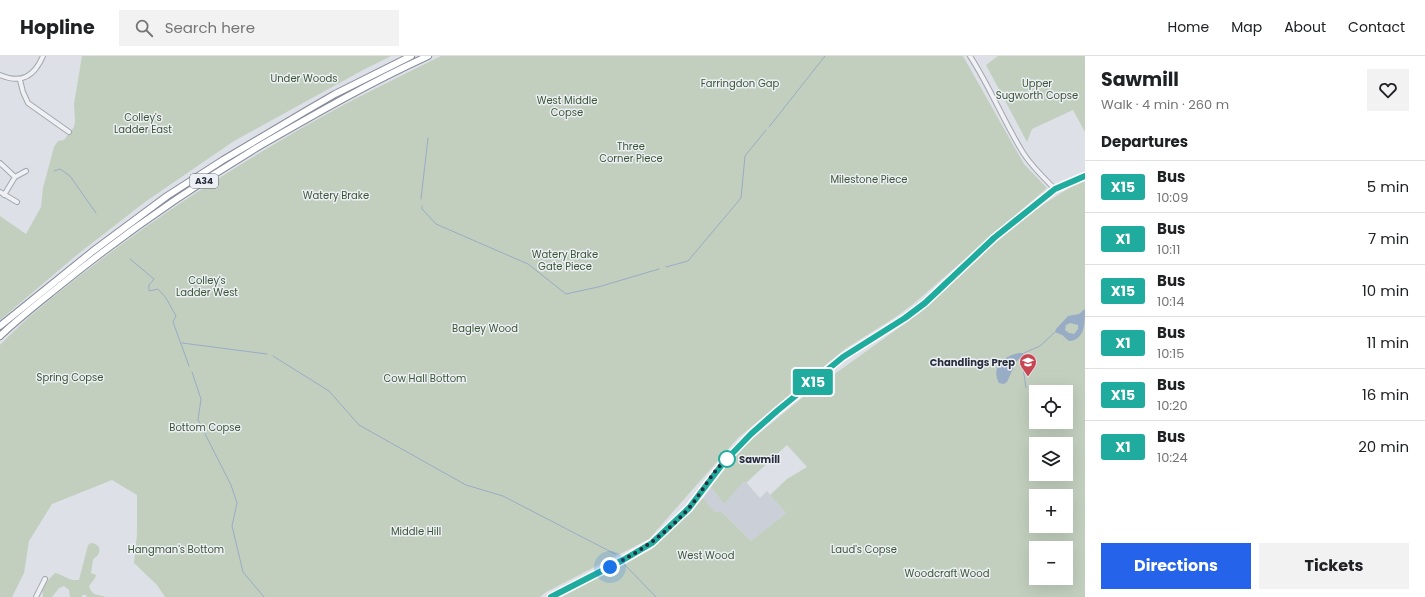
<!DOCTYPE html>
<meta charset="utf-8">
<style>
body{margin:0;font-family:Poppins,sans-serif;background:#f2f2f2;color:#202124;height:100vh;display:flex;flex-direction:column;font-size:15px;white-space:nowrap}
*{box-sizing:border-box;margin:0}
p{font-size:13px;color:#757577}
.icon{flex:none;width:22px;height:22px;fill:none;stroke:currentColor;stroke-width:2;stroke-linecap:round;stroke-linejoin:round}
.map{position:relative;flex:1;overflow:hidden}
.details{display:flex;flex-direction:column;background:#fff;width:340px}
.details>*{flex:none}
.badge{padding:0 8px;border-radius:3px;font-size:14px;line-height:26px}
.buttons{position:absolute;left:1029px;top:329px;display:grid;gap:8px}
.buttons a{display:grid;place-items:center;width:44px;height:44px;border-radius:0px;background:#fff;box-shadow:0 4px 16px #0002;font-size:20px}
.you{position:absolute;width:20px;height:20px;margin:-10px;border:3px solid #fff;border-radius:50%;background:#1a73e8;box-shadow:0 0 0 6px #1a73e833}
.map>.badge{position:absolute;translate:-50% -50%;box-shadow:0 0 0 2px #fff}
h2{padding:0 16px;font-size:15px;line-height:36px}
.round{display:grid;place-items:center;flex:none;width:42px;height:42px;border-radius:0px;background:#f2f2f2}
.head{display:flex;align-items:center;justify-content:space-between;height:68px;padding:0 16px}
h1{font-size:19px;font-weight:700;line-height:30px}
.primary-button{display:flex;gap:8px;margin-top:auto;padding:8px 16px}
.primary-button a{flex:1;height:46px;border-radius:0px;background:#2563eb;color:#fff;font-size:16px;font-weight:700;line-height:46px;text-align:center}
.primary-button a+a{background:#f2f2f2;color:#202124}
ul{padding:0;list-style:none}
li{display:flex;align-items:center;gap:12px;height:52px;padding:0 16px;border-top:1px solid #e0e0e0}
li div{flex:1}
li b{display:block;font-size:15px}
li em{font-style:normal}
li .badge{min-width:44px;font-weight:700;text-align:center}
header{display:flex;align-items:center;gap:24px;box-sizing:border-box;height:56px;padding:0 20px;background:#fff;border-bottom:1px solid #e0e0e0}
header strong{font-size:19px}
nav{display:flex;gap:22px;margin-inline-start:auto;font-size:14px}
.search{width:280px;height:36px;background:#f2f2f2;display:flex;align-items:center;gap:10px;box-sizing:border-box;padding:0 14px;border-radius:0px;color:#757577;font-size:15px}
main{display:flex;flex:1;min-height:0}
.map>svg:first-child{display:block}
.built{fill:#cbcfd7}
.green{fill:#c2cfbe;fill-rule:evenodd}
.water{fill:#99acc5;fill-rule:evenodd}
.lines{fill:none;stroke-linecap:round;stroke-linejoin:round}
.stream{stroke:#99acc5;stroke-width:1}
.minor-casing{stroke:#a3a7af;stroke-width:6}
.highway-casing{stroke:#858d9c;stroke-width:8}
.minor{stroke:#eff1f4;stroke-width:4}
.highway{stroke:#fff;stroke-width:6}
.line-casing{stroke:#fff;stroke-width:9}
.line{stroke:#1fac9e;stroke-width:6}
.walk{stroke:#272d3b;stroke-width:4;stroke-dasharray:0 7.2}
.stop-dot{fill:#fff;stroke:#1fac9e;stroke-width:2}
.labels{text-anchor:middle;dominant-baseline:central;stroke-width:3;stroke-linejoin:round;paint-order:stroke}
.shield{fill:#eceff4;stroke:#626772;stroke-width:1}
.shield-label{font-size:9px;font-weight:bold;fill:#272d3b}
.park-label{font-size:10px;fill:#3a5635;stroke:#eceff4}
.poi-label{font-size:10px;font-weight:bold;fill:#272d3b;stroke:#eceff4;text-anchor:end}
.stop-label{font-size:10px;font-weight:bold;fill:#272d3b;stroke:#eceff4;text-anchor:start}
</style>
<header>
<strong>Hopline</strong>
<div class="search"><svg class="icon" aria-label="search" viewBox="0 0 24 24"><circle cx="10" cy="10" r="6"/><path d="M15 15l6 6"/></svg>Search here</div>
<nav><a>Home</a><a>Map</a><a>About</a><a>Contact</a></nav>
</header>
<main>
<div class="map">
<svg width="1085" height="541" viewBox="0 0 1085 541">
<rect width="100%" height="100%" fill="#dde0e6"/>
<path class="built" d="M 744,424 L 760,442 L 767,435 L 786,457 L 751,485 L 722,456 L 715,456 L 703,442 L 711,431 L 724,448 Z"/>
<path class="green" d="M 82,0 L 391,0 L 363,14 L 234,85 L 145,146 L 78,198 L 0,264 L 0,160 L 26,178 L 41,151 L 43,132 L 54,91 L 58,85 L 64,84 L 74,71 L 75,65 L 74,48 Z
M 441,0 L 963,0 L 1024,108 L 1047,132 L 912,249 L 894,262 L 845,293 L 738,382 L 649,483 L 546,536 L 540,541 L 165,541 L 157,529 L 134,507 L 137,478 L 137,439 L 112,424 L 52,448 L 29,485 L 24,517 L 12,541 L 0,541 L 0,289 C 13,276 26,263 40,252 C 128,178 225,115 325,59 C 363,38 403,19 441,0 Z
M 998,0 L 1085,0 L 1085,76 L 1073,54 L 1032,73 L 1027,86 L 986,9 Z
M 1085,125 L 1085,541 L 562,541 L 652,493 L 703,442 L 715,456 L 722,456 L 751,485 L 786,457 L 770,439 L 787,423 L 807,411 L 787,389 L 746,427 L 744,425 L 724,448 L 711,431 L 739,394 L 808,337 L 921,256 L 999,183 L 1044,148 L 1077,127 ZM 1036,336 L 1066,336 L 1066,366 L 1036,366 ZM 1036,388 L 1066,388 L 1066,418 L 1036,418 ZM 1036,440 L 1066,440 L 1066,470 L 1036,470 ZM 1036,492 L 1066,492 L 1066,522 L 1036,522 Z
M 91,487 C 97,487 102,492 98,499 C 96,501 94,502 93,504 L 91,517 L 96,519 L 95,522 L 89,530 C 93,541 97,538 106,541 L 87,541 L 86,539 L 82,539 L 82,541 L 70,541 L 69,534 L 64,530 L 59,532 L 52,541 L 43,541 L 42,532 L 47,525 L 55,517 C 65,519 67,525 79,524 L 88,489 Z"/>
<path class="water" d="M 1085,253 C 1085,267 1085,284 1069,285 L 1062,279 L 1055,276 L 1056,273 L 1068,260 L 1079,258 ZM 1070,267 L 1078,269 L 1078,273 L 1074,278 L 1069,277 L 1065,274 L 1066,269 Z
M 1019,297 L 1023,297 L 1024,299 L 1016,306 L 1007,326 L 1004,328 L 999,327 C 990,311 1005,299 1019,297 Z"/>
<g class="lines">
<path class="stream" d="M 769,71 L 825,0
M 54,115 L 60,113 L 70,120 L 96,157
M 421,143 L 428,82
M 422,150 L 422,153 L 436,168 L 528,208 L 566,238 L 598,231 L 659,213
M 130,203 L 154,223 L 149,229 L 149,235 L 158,233 L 166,242 L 176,260 L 173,266 L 189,310
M 666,211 L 688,205 L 741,142 L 745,100 L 766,74
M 182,287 L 267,298
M 1024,297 L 1040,290 L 1055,276
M 273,300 L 329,335 L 359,369 L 466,429 L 503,440 L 615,498
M 1020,302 L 1022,304
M 1022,305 L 1026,332
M 192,316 L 201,343 L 198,364 L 231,429 L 237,447 L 232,470 L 243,516 L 264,541
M 625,509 L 656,541"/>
<g class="minor-casing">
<path id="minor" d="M 970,0 C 990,31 1003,64 1022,95 C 1031,110 1043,121 1055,133
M 0,19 C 21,28 34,21 43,0
M 20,24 L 23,36 L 28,47 L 69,76
M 0,107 L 15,121
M 0,136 L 17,146
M 4,139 L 15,121 L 26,115
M 36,541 L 45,523
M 551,541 L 623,504 L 652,487 L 689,452 L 724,406 L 751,378 L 777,355 L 843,301 L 905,262 L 925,247 L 993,182 L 1055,133 L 1085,120"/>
</g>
<g class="highway-casing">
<path id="highway" d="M 0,270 L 93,195 L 167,140 L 223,104 L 304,56 L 335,38 L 411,0
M 0,280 C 20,261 41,245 62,228 C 126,176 193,130 263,88 C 317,57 371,26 428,0"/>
</g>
<use href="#minor" class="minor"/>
<use href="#highway" class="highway"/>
</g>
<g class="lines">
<g class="line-casing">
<path id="line" d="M 551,541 L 623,504 L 652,487 L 689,452 L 724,406 L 751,378 L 777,355 L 843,301 L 905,262 L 925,247 L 994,182 L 1055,133 L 1085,120"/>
</g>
<use href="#line" class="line"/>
<path class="walk" d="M 610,511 C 641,495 665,479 689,452 C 702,437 712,415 727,403"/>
</g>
<defs>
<g id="school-pin" transform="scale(0.9)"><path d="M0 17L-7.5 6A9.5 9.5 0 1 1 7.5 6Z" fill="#c74653" stroke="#eceff4"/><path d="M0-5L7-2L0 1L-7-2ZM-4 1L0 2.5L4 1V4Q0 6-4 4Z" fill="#fff"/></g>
</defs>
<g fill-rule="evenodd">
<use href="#school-pin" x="1028" y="306"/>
</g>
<circle class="stop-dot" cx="727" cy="403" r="8"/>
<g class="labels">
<rect class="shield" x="190" y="118" width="28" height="14" rx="3"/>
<g class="shield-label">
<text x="204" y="125">A34</text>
</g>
<g class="park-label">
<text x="304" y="22">Under Woods</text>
<text x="740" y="27">Farringdon Gap</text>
<text x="1037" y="27">Upper<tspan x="1037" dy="12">Sugworth Copse</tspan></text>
<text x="567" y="44">West Middle<tspan x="567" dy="12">Copse</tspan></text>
<text x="143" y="61">Colley's<tspan x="143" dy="12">Ladder East</tspan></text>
<text x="631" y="90">Three<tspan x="631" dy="12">Corner Piece</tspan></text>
<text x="869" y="123">Milestone Piece</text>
<text x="336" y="139">Watery Brake</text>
<text x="565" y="198">Watery Brake<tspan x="565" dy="12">Gate Piece</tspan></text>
<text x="207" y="224">Colley's<tspan x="207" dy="12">Ladder West</tspan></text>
<text x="485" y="272">Bagley Wood</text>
<text x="70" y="321">Spring Copse</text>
<text x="425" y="322">Cow Hall Bottom</text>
<text x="205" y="371">Bottom Copse</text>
<text x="416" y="475">Middle Hill</text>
<text x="176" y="493">Hangman's Bottom</text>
<text x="864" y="493">Laud's Copse</text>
<text x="706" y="499">West Wood</text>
<text x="947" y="517">Woodcraft Wood</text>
</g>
<g class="poi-label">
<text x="1015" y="306">Chandlings Prep</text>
</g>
<g class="stop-label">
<text x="739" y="403">Sawmill</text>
</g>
</g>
</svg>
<div class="buttons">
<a><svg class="icon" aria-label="locate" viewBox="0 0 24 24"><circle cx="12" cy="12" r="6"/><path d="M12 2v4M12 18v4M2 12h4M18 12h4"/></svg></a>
<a><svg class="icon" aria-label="layers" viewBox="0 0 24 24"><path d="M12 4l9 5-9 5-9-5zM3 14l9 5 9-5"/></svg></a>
<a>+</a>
<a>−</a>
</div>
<div class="you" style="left:610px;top:511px"></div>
<b class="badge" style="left:813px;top:326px;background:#1fac9e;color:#fff">X15</b>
</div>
<section class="details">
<div class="head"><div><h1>Sawmill</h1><p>Walk · 4 min · 260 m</p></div><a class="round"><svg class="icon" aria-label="heart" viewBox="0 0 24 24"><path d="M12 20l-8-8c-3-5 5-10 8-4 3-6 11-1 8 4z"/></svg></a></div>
<h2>Departures</h2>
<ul>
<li><span class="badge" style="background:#1fac9e;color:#fff">X15</span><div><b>Bus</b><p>10:09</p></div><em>5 min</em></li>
<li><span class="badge" style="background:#1fac9e;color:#fff">X1</span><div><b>Bus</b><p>10:11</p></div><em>7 min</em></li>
<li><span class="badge" style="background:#1fac9e;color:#fff">X15</span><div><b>Bus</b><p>10:14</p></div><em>10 min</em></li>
<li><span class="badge" style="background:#1fac9e;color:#fff">X1</span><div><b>Bus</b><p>10:15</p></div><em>11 min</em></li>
<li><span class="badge" style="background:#1fac9e;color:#fff">X15</span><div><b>Bus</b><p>10:20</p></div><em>16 min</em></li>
<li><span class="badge" style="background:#1fac9e;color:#fff">X1</span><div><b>Bus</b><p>10:24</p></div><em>20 min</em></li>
</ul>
<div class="primary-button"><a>Directions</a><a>Tickets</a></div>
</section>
</main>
